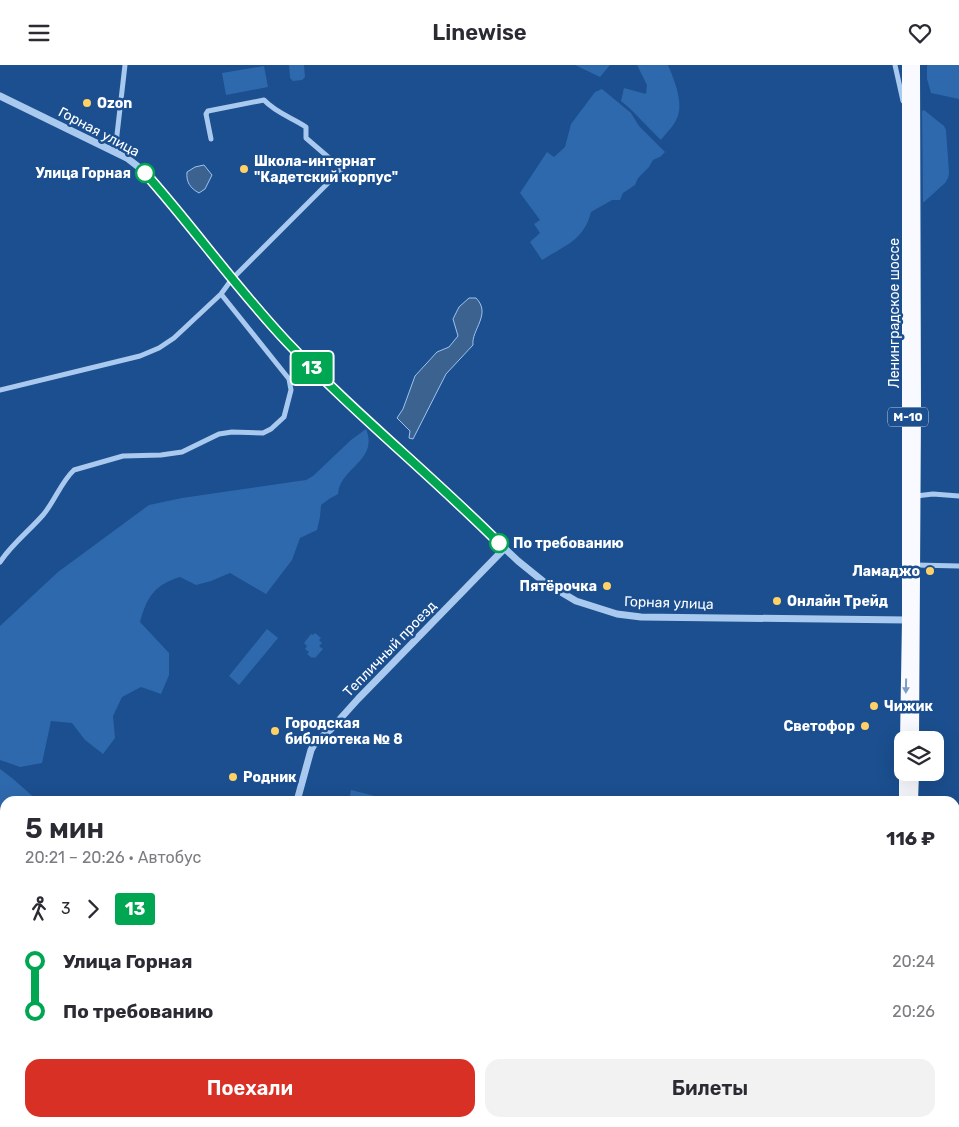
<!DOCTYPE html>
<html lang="ru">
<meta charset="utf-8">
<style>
body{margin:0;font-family:Rubik,sans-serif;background:#f2f2f3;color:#2b2b33;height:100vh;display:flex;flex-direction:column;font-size:19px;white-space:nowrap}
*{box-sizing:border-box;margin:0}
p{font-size:16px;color:#7c7c81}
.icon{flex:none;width:28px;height:28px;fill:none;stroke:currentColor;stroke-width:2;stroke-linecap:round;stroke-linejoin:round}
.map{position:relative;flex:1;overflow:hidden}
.details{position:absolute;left:0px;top:731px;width:960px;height:331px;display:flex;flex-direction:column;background:#fff;border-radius:15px 15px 0 0;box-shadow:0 5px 20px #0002}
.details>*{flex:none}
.badge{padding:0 10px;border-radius:4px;font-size:18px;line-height:32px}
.fabs{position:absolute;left:894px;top:666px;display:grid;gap:10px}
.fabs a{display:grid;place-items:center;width:50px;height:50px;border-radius:10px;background:#fff;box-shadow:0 5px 20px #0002;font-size:25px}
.map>.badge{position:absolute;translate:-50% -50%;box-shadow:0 0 0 2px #fff}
.legs{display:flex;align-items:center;gap:8px;height:55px;padding:0 25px;font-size:16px}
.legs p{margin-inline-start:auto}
.overview{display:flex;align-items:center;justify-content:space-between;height:85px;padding:0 25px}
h1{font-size:28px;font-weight:600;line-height:38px}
.primary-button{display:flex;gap:10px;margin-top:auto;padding:10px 25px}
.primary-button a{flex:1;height:58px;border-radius:15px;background:#d93025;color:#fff;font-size:20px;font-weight:600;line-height:58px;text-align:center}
.primary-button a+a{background:#f2f2f3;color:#2b2b33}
ul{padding:0 25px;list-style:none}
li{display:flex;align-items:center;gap:18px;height:50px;font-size:19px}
li i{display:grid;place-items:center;width:8px;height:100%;margin:0 6px;background:currentColor}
li i::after{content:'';width:12px;height:12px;margin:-6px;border:4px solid;border-radius:50%;background:#fff}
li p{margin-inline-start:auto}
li:first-child i{background:linear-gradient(#0000 50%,currentColor 0)}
li:last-child i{background:linear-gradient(currentColor 50%,#0000 0)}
header{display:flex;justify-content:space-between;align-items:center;height:65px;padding:0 25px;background:#fff;font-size:22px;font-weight:600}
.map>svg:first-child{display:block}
.green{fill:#2e69ad}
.water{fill:#3c6290;stroke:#9cc4f0}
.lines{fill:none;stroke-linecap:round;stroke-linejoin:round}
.minor{stroke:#a9c9ee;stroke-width:5}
.tertiary{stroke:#a9c9ee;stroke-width:7}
.primary{stroke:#f0f6ff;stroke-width:9}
.trunk{stroke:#f8faff;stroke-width:10}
.oneway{fill:#7e9cc1}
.line-1-casing{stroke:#fff;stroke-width:11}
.line-1{stroke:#00a651;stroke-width:8}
.poi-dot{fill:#ffd166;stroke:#1b4f8f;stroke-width:2}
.stop-1-dot{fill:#fff;stroke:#00a651;stroke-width:2.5}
.labels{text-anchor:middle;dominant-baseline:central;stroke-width:5;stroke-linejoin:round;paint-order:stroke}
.shield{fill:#1b4f8f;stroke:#bbcadd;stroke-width:1}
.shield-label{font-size:12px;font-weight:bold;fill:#fff}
.poi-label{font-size:14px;font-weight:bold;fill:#fff;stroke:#1b4f8f;text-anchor:start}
.street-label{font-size:14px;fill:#fff;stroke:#1b4f8f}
.stop-label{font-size:14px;font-weight:bold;fill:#fff;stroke:#1b4f8f;text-anchor:end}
</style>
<header><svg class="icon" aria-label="menu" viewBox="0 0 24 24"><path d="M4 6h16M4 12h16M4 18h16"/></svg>Linewise<svg class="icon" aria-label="heart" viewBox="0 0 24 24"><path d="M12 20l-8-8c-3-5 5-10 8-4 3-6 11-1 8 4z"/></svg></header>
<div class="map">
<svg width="959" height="1062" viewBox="0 0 959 1062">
<rect width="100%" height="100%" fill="#1b4f8f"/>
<path class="green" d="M 289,0 L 304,0 L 305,12 L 302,15 L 293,16 L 290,13 Z
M 575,0 L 610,0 L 600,12 Z
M 637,0 L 668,0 C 674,14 684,38 677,53 C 674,61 666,68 661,75 C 647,62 636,48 621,36 L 624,23 L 646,29 L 647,20 Z
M 927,0 L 959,0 L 959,34 L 931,28 L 927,14 Z
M 264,1 L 268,22 L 226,30 L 222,8 Z
M 602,24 L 631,48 L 639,61 L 665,87 L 660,92 L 653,95 L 649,102 L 638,113 L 635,120 L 623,128 L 620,135 L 612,135 L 591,147 C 584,175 566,180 542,195 L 530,177 L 540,168 L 534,159 L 540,155 L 520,128 L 547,87 L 554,92 L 565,82 L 571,59 L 595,27 Z
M 924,45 L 944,61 L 946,65 L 949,108 L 948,113 L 945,118 L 924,137 L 923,137 L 922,46 Z
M 366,364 C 379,396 340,402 338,429 L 329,434 L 321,440 L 320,452 L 317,465 L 300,473 L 292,495 L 266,529 L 230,508 L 211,516 L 196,520 L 180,512 C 154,520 147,532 140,557 L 169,588 L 169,610 L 161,629 L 141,622 L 122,632 L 113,651 L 115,673 L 103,689 L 85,675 L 72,658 L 51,656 L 42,698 L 20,702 L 0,695 L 0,561 L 58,507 L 149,440 L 182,433 L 306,415 L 313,411 L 351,375 Z
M 267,564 L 278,573 L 239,620 L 229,611 Z
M 315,568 L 321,573 L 319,575 L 322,578 L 319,581 L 323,584 L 315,593 L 313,592 L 312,593 L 307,589 L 309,587 L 305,584 L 307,581 L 304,578 L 311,569 L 313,570 Z
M 0,704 L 12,713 L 38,736 L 5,736 L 5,761 L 0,763 Z
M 351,725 L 394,736 L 349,736 Z
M 0,766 L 5,772 L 5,823 L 0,818 Z
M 959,1000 L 959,1062 L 941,1062 L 942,1058 L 955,1058 L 955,1012 L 958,1012 Z
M 439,1058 L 632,1058 L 632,1062 L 436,1062 Z
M 810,1058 L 882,1058 L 881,1062 L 821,1062 L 821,1058 Z"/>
<path class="water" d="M 204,100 L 212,110 L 205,124 L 199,128 C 190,123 186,117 187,107 L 195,102 Z
M 469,233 L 476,233 C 492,249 471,265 473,280 L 446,309 L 413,374 L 409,373 L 410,366 L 397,353 L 403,344 L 415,311 L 437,287 L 449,282 L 458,271 L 453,254 L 459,242 Z"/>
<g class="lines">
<path class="minor" d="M 895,0 L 903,36
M 115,87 L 125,0
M 0,325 L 140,291 L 159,283 L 174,273 L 221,229 L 232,214 L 342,104 L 306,73 L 306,62 C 293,53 276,48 264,35 L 208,46 L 206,49 L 211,74
M 916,431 L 933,429 L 959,431
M 0,497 C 12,479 29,466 43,450 C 55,436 61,417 74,405 L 123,391 L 161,390 L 182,387 L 219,369 L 232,367 L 263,368 L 271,364 L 284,352 L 291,325 L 289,314 L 221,229
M 916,500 L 959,501
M 0,1025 L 5,1020
M 135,1058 L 164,1062
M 35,1062 L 40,1058
M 249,1062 L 250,1058"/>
<path class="tertiary" d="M 0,31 L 127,93 L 145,107 L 232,214 L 286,276 L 324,315 L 409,393 L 518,496 L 544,517 L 576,536 L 617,549 L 641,552 L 907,555
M 297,736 L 311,685 L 315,678 L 331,664 L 358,634 L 504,484
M 955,984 L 959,982
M 179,1062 L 179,1058
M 887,1062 L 888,1058
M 924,1062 L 924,1058"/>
<path class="primary" d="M 955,918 L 959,923"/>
<path class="trunk" d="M 905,675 L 907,555 L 907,0
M 914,675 L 916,346 L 915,0
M 904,736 L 904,708
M 913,736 L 914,708
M 902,1058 L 902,1062
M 911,1058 L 911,1062"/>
</g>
<defs><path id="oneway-solid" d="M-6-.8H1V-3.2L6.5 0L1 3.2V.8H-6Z" transform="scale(1.25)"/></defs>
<use class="oneway" href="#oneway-solid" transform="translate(906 621) rotate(91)"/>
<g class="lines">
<g class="line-1-casing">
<path id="line-1" d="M 145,108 C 194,163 236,223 287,277 C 354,348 430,409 499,478"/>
</g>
<use href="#line-1" class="line-1"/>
</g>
<g class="poi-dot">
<circle cx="87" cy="38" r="5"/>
<circle cx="244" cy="104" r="5"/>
<circle cx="930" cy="506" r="5"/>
<circle cx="607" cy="521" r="5"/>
<circle cx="777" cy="536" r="5"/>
<circle cx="874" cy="641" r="5"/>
<circle cx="865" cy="661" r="5"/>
<circle cx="275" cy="666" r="5"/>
<circle cx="233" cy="712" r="5"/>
</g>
<g class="stop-1-dot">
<circle cx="145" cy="108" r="9"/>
<circle cx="499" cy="478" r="9"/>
</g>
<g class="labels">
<rect class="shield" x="888" y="342.5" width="40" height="19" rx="4"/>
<g class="shield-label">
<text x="908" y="352">М-10</text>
</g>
<g class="poi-label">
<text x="97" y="38">Ozon</text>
<text x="254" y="96">Школа-интернат<tspan x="254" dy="16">"Кадетский корпус"</tspan></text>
<text x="920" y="506" text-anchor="end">Ламаджо</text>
<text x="597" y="521" text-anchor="end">Пятёрочка</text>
<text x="787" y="536">Онлайн Трейд</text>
<text x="884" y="641">Чижик</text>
<text x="285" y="658">Городская<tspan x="285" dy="16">библиотека № 8</tspan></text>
<text x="855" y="661" text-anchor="end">Светофор</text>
<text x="243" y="712">Родник</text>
</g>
<g class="street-label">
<text transform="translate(99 67) rotate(28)">Горная улица</text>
<text transform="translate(894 248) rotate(-90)">Ленинградское шоссе</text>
<text transform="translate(669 538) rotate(2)">Горная улица</text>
<text transform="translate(390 584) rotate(-46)">Тепличный проезд</text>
</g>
<g class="stop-label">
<text x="131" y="108">Улица Горная</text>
<text x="513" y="478" text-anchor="start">По требованию</text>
</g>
</g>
</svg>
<div class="fabs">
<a><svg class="icon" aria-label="layers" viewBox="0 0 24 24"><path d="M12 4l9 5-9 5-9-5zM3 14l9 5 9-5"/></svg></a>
</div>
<b class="badge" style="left:312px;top:303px;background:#00a651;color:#fff">13</b>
<section class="details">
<div class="overview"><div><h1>5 мин</h1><p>20:21 – 20:26 · Автобус</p></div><b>116 ₽</b></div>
<div class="legs"><svg class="icon" aria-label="walk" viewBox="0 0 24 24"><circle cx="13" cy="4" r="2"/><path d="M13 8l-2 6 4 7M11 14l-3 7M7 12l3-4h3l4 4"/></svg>3<svg class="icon" aria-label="forward" viewBox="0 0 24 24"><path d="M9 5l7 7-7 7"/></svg><b class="badge" style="background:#00a651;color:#fff">13</b></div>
<ul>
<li><i style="color:#00a651"></i><b>Улица Горная</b><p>20:24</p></li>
<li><i style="color:#00a651"></i><b>По требованию</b><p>20:26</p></li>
</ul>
<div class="primary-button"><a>Поехали</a><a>Билеты</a></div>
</section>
</div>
